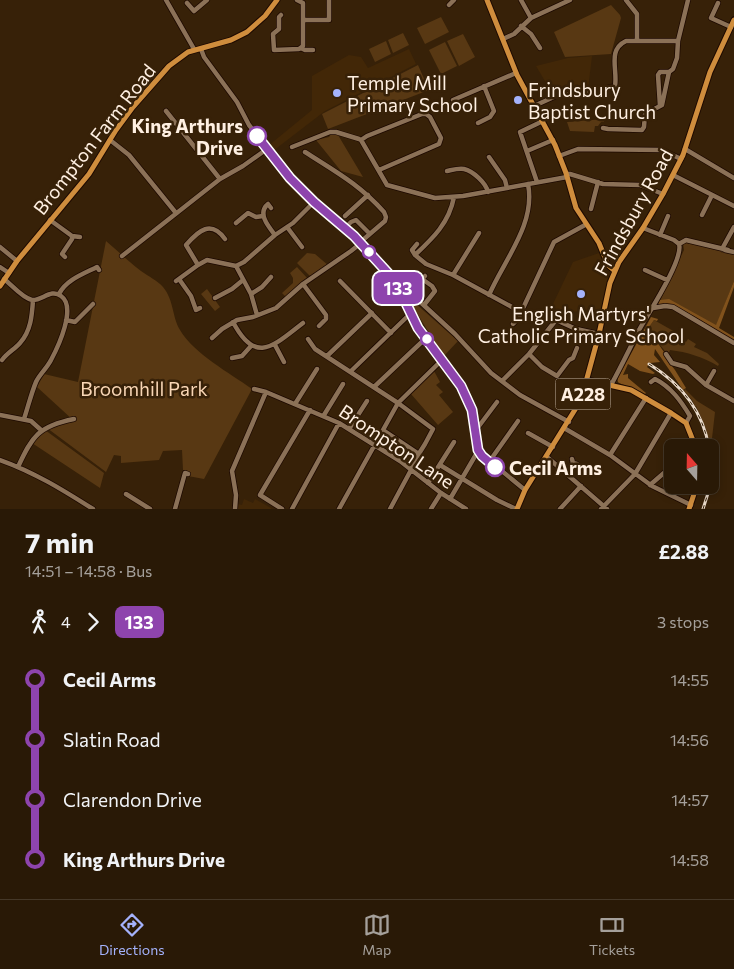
<!DOCTYPE html>
<meta charset="utf-8">
<style>
body{margin:0;font-family:Commissioner,sans-serif;background:#312210;color:#f1f3f6;height:100vh;display:flex;flex-direction:column;font-size:19px;white-space:nowrap}
*{box-sizing:border-box;margin:0}
p{font-size:16px;color:#a5a09b}
.icon{flex:none;width:28px;height:28px;fill:none;stroke:currentColor;stroke-width:2;stroke-linecap:round;stroke-linejoin:round}
.map{position:relative;height:509px;overflow:hidden}
.sheet{display:flex;flex-direction:column;background:#291906;flex:1}
.sheet>*{flex:none}
.badge{padding:0 10px;border-radius:8px;font-size:18px;line-height:32px}
.needle{width:32px;rotate:340deg}
.tools{position:absolute;left:664px;top:439px;display:grid;gap:10px}
.tools a{display:grid;place-items:center;width:55px;height:55px;border-radius:8px;background:#291906;box-shadow:0 2px 8px #0003,0 0 0 1px #453828;font-size:25px}
.map>.badge{position:absolute;translate:-50% -50%;box-shadow:0 0 0 2px #fff}
.legs{display:flex;align-items:center;gap:8px;height:55px;padding:0 25px;font-size:16px}
.legs p{margin-inline-start:auto}
.summary{display:flex;align-items:center;justify-content:space-between;height:85px;padding:0 25px}
h1{font-size:28px;font-weight:700;line-height:38px}
ul{padding:0 25px;list-style:none}
li{display:flex;align-items:center;gap:18px;height:60px;font-size:19px}
li i{display:grid;place-items:center;width:8px;height:100%;margin:0 6px;background:currentColor}
li i::after{content:'';width:12px;height:12px;margin:-6px;border:4px solid;border-radius:50%;background:#291906}
li p{margin-inline-start:auto}
li:first-child i{background:linear-gradient(#0000 50%,currentColor 0)}
li:last-child i{background:linear-gradient(currentColor 50%,#0000 0)}
.tab-bar{display:flex;justify-content:space-around;align-items:center;height:70px;border-top:1px solid #453828;background:#291906;font-size:14px;color:#a5a09b}
.tab-bar a{display:grid;justify-items:center;gap:2px}
.tab-bar .on{color:#a4b2fc}
.map>svg:first-child{display:block}
.built{fill:#422707}
.green{fill:#583813}
.forest{fill:#81521c}
.lines{fill:none;stroke-linecap:round;stroke-linejoin:round}
.minor-casing{stroke:#1d0900;stroke-width:6}
.major-casing{stroke:#1d0900;stroke-width:7}
.minor{stroke:#8b7157;stroke-width:4.5}
.major{stroke:#cf8d3d;stroke-width:5}
.rail-casing{stroke:#e8d9c9;stroke-width:3}
.rail{stroke:#372108;stroke-width:1;stroke-dasharray:4;stroke-linecap:butt}
.line-1-casing{stroke:#fff;stroke-width:11}
.line-1{stroke:#8e44ad;stroke-width:8}
.poi-dot{fill:#a4b2fc;stroke:#372108;stroke-width:2}
.stop-1-dot{fill:#fff;stroke:#8e44ad;stroke-width:2.5}
.labels{text-anchor:middle;dominant-baseline:central;stroke-width:5;stroke-linejoin:round;paint-order:stroke}
.shield{fill:#372108;stroke:#c3b2a1;stroke-width:1}
.shield-label{font-size:18px;font-weight:bold;fill:#fff0e2}
.poi-label{font-size:19px;fill:#fff0e2;stroke:#372108;text-anchor:start}
.stop-label{font-size:19px;font-weight:bold;fill:#fff0e2;stroke:#372108;text-anchor:end}
.street-label{font-size:19px;fill:#fff0e2;stroke:#372108}
.park-label{font-size:19px;fill:#f9d6b5;stroke:#372108}
</style>
<div class="map">
<svg width="734" height="509" viewBox="0 0 734 509">
<rect width="100%" height="100%" fill="#372108"/>
<path class="built" d="M 409,49 L 416,64 L 325,111 L 273,151 L 268,146 L 312,110 L 312,76 L 349,55 L 361,57 L 368,68 Z
M 592,56 L 588,89 L 552,93 L 536,66 L 568,58 Z
M 599,253 L 608,277 L 600,313 L 583,310 L 564,314 L 552,306 L 573,262 Z
M 244,499 L 253,503 L 255,499 L 271,508 L 271,509 L 237,509 L 238,504 L 242,505 Z"/>
<path class="green" d="M 611,5 L 620,15 L 621,18 L 611,54 L 565,57 L 554,32 Z
M 441,17 L 449,32 L 425,44 L 417,28 Z
M 403,33 L 409,45 L 393,53 L 388,40 Z
M 463,34 L 475,57 L 459,66 L 447,41 Z
M 386,41 L 391,54 L 375,62 L 369,49 Z
M 445,42 L 457,66 L 441,74 L 429,50 Z
M 418,65 L 429,90 L 328,129 L 322,114 Z
M 604,119 L 604,122 L 601,122 L 598,126 L 595,126 L 594,132 L 570,131 L 567,122 Z
M 331,134 L 338,135 L 363,177 L 341,171 L 316,140 L 329,137 Z
M 106,241 C 118,251 129,262 141,271 C 149,277 157,280 163,287 C 174,300 172,317 180,330 C 194,354 230,373 252,389 L 204,479 L 188,476 L 188,471 L 183,470 L 182,450 L 163,451 L 159,460 L 121,463 L 121,456 L 114,455 L 106,472 L 47,428 L 73,420 L 37,387 L 44,374 L 78,382 Z
M 686,242 L 734,253 L 734,281 L 715,329 L 671,305 L 658,305 L 684,250 L 683,243 Z
M 307,253 L 315,254 L 329,266 L 311,277 L 297,263 Z
M 297,267 L 308,279 L 286,297 L 282,293 L 293,283 L 293,278 L 290,273 Z
M 207,289 L 220,307 L 215,311 L 201,294 Z
M 406,295 L 458,341 L 443,357 L 428,338 L 431,336 Z
M 654,320 L 684,337 L 682,339 L 686,342 L 688,339 L 696,344 L 694,347 L 707,353 L 719,364 L 718,366 C 703,357 687,352 670,350 L 668,355 L 652,335 L 649,327 Z
M 434,371 L 440,382 L 436,385 L 443,392 L 439,395 L 453,412 L 438,425 L 411,394 Z
M 685,389 L 697,401 L 715,412 L 711,447 L 706,429 L 696,406 L 695,406 L 692,400 L 684,391 Z
M 45,430 L 104,473 L 100,488 L 32,443 Z"/>
<path class="forest" d="M 734,281 L 734,287 L 719,328 L 734,337 L 734,341 L 694,316 L 671,305 L 658,305 L 660,300 L 669,299 L 716,325 Z
M 651,317 L 658,319 L 657,321 L 654,320 L 649,327 L 652,335 L 664,352 L 668,361 L 675,370 L 686,388 L 683,390 L 655,349 L 654,355 L 660,362 L 650,363 L 647,367 L 655,373 L 653,374 L 640,371 L 628,364 L 623,375 L 628,374 L 628,378 L 646,393 L 645,394 C 639,390 619,384 618,382 C 617,379 619,376 620,374 Z"/>
<g class="lines">
<g class="minor-casing">
<path id="minor" d="M 166,0 L 194,49
M 297,0 L 303,3 L 303,20
M 521,0 L 531,18
M 626,0 L 637,14 L 637,40
M 187,3 L 194,11 L 207,0
M 718,3 L 711,18 L 731,27
M 449,5 L 454,0
M 281,15 L 279,17 L 279,29 L 273,34 L 274,50 L 299,49 L 303,46 L 303,20 L 329,20 L 329,0
M 521,26 L 531,34 L 540,48
M 503,39 L 514,34 L 531,18 L 570,0
M 301,48 L 305,50 L 313,50
M 201,49 L 204,57 L 237,102 L 249,125 L 290,178 L 314,202 L 354,236 L 388,273 L 402,295 L 418,328 L 443,359 L 462,389 L 472,412 L 480,453 L 525,490
M 453,100 L 516,73
M 534,106 L 556,96 L 599,90 L 615,86 C 618,70 607,50 626,41 L 678,41
M 660,106 L 658,75 L 660,72 L 669,72
M 166,111 L 220,179
M 478,123 L 490,117 L 494,111 L 484,86
M 603,128 L 608,129 L 642,130 L 644,127 L 645,114 L 662,105 L 669,72 L 673,69 L 677,58 L 678,41 L 688,0
M 110,140 L 129,155 L 176,213
M 361,140 L 367,136 L 422,114 L 426,114 L 430,117 L 441,138 L 439,144 L 379,170
M 292,147 L 330,132 L 336,132 L 359,139 L 361,140 L 387,185 L 435,198 L 463,196 L 567,177
M 685,149 L 734,178
M 527,151 L 553,140
M 305,152 C 336,172 359,184 384,212 L 386,217 L 385,221 L 364,239
M 559,156 L 578,149 L 662,150 L 681,159
M 489,157 L 505,180 L 507,188
M 447,171 C 452,170 458,168 464,169 C 473,171 486,183 488,192
M 566,174 L 570,174 L 603,184 L 640,185 L 663,194
M 673,175 L 734,206
M 537,182 L 520,132 L 543,121
M 271,208 L 268,204 C 257,213 268,226 275,235
M 591,209 L 598,182
M 702,215 L 712,195
M 345,216 L 368,195
M 50,220 L 72,236 L 72,239 L 62,254 L 65,257
M 236,223 L 248,213 L 256,217 L 263,216
M 287,227 L 302,247
M 345,228 L 351,222 L 356,220 L 370,234
M 643,228 L 674,240 L 679,244
M 660,235 L 668,216
M 72,236 L 80,237
M 417,244 L 412,250 L 415,255 L 426,264 L 453,275 L 521,312 L 556,320 L 576,329 L 599,334
M 679,244 L 686,240 L 728,250
M 0,247 L 17,261
M 722,249 L 734,227
M 725,250 L 734,252
M 415,255 C 433,238 449,223 454,197
M 122,256 L 220,179 L 243,166 L 267,149
M 198,265 L 186,245 C 199,230 211,220 225,239
M 236,266 L 251,294 L 257,315
M 0,267 L 9,273
M 645,270 L 667,280
M 453,275 L 479,233
M 4,279 C 12,285 22,298 32,300 C 42,301 51,288 61,296 C 77,307 58,347 51,360 C 47,368 39,375 36,382 C 31,394 28,407 24,419
M 179,279 L 191,296 L 196,310 L 200,308
M 176,281 L 198,265 L 207,260 L 236,266 L 244,262 L 275,235 L 293,223 L 314,202
M 340,281 L 391,333
M 394,283 L 397,283 L 404,287 L 455,334 L 491,373 L 520,395 L 569,422
M 303,284 L 326,315 L 326,319 L 319,326
M 59,294 C 66,280 83,274 97,267 L 99,270
M 251,294 L 262,287 L 271,277
M 489,295 C 504,260 536,224 528,184
M 215,298 L 232,289 L 243,280
M 424,305 L 435,291 L 432,286 L 422,279 L 425,276
M 653,308 L 665,306 L 673,307 L 734,343
M 66,320 L 75,322 L 93,304
M 233,322 C 256,366 274,345 303,323
M 513,324 L 518,319 L 554,242 L 585,225
M 212,338 L 222,329 L 237,320 L 253,317 L 276,308 L 303,284 L 351,251 L 361,243
M 308,339 L 315,349 L 398,403 L 433,429 L 425,444 L 410,468
M 275,345 L 284,362
M 529,354 L 542,367 L 557,376 L 569,360 L 573,358 L 577,348
M 666,354 L 672,363 L 686,367 L 706,385 L 734,401
M 327,356 L 372,313
M 232,358 L 242,356 L 251,346
M 2,360 C 7,353 15,349 20,343 C 31,331 32,315 33,300
M 350,372 L 411,313
M 502,381 L 529,354 L 556,320
M 651,382 L 655,379 C 671,387 681,401 690,416 L 686,423
M 611,385 C 621,367 630,348 639,330 C 648,314 684,259 679,244
M 706,385 L 714,371
M 374,387 L 426,338
M 254,389 L 266,392 L 339,423 L 400,461 L 441,493 L 466,509
M 295,404 L 317,369
M 0,415 L 31,421 L 41,430
M 324,415 L 343,384
M 564,428 L 610,455 L 652,486 L 691,505
M 349,429 L 367,401
M 383,430 L 419,454
M 476,430 L 497,402
M 528,433 L 553,447
M 610,455 L 646,398
M 547,457 L 607,509
M 572,459 L 573,463 L 577,464
M 0,460 C 34,472 63,490 93,509
M 489,462 L 518,421
M 440,465 L 497,500 L 516,509
M 18,467 C 32,436 39,426 74,419
M 565,472 L 573,463
M 428,483 L 454,442
M 650,485 L 672,466
M 126,494 L 150,509
M 450,499 L 478,451
M 175,509 L 185,473 L 188,474
M 235,509 L 236,495 L 232,471 L 266,392
M 282,509 L 260,495 L 310,410
M 292,509 L 339,423
M 339,509 L 398,403 L 443,359
M 390,509 L 411,470
M 431,509 L 441,493
M 560,509 L 581,486
M 601,509 L 635,474 L 671,413"/>
</g>
<g class="major-casing">
<path id="major" d="M 487,0 L 517,75 L 555,145 L 566,173 L 576,208 L 599,243 L 608,265 L 615,271
M 0,286 L 17,261 L 89,174 L 116,130 L 133,107 L 169,66 L 188,52 L 231,40 L 247,32 L 265,16 L 277,0
M 587,380 L 631,390 L 671,413 L 686,423 L 696,448
M 517,509 L 525,490 L 581,400 L 599,334 L 610,283 L 619,262 L 643,228 L 663,194 L 683,155 L 710,72 L 734,20
M 689,509 L 697,485"/>
</g>
<use href="#minor" class="minor"/>
<use href="#major" class="major"/>
<g class="rail-casing">
<path id="rail" d="M 649,364 C 680,383 703,411 709,448
M 703,509 L 710,487 L 710,456"/>
</g>
<use href="#rail" class="rail"/>
</g>
<g class="lines">
<g class="line-1-casing">
<path id="line-1" d="M 257,136 L 290,178 L 314,202 L 354,236 L 388,273 L 404,299 L 418,328 L 461,386 L 472,410 L 478,450 L 482,456 L 495,467"/>
</g>
<use href="#line-1" class="line-1"/>
</g>
<g class="poi-dot">
<circle cx="337" cy="93" r="5"/>
<circle cx="518" cy="100" r="5"/>
<circle cx="581" cy="294" r="5"/>
</g>
<g class="stop-1-dot">
<circle cx="257" cy="136" r="9"/>
<circle cx="369" cy="252" r="6"/>
<circle cx="427" cy="339" r="6"/>
<circle cx="495" cy="467" r="9"/>
</g>
<g class="labels">
<rect class="shield" x="555.5" y="378.5" width="55" height="31" rx="4"/>
<g class="shield-label">
<text x="583" y="394">A228</text>
</g>
<g class="poi-label">
<text x="347" y="82">Temple Mill<tspan x="347" dy="22">Primary School</tspan></text>
<text x="528" y="89">Frindsbury<tspan x="528" dy="22">Baptist Church</tspan></text>
<text x="581" y="313" text-anchor="middle">English Martyrs'<tspan x="581" dy="22">Catholic Primary School</tspan></text>
</g>
<g class="stop-label">
<text x="243" y="125">King Arthurs<tspan x="243" dy="22">Drive</tspan></text>
<text x="509" y="467" text-anchor="start">Cecil Arms</text>
</g>
<g class="street-label">
<text transform="translate(94 139) rotate(-52)">Brompton Farm Road</text>
<text transform="translate(633 212) rotate(-61)">Frindsbury Road</text>
<text transform="translate(397 446) rotate(34)">Brompton Lane</text>
</g>
<g class="park-label">
<text x="144" y="388">Broomhill Park</text>
</g>
</g>
</svg>
<div class="tools">
<a><svg class="needle" viewBox="-14 -14 28 28"><path d="M0-13l5 13h-10z" fill="#e53935"/><path d="M0 13l5-13h-10z" fill="#a5a09b"/></svg></a>
</div>
<b class="badge" style="left:398px;top:288px;background:#8e44ad;color:#fff">133</b>
</div>
<section class="sheet">
<div class="summary"><div><h1>7 min</h1><p>14:51 – 14:58 · Bus</p></div><b>£2.88</b></div>
<div class="legs"><svg class="icon" aria-label="walk" viewBox="0 0 24 24"><circle cx="13" cy="4" r="2"/><path d="M13 8l-2 6 4 7M11 14l-3 7M7 12l3-4h3l4 4"/></svg>4<svg class="icon" aria-label="forward" viewBox="0 0 24 24"><path d="M9 5l7 7-7 7"/></svg><b class="badge" style="background:#8e44ad;color:#fff">133</b><p>3 stops</p></div>
<ul>
<li><i style="color:#8e44ad"></i><b>Cecil Arms</b><p>14:55</p></li>
<li><i style="color:#8e44ad"></i><span>Slatin Road</span><p>14:56</p></li>
<li><i style="color:#8e44ad"></i><span>Clarendon Drive</span><p>14:57</p></li>
<li><i style="color:#8e44ad"></i><b>King Arthurs Drive</b><p>14:58</p></li>
</ul>
</section>
<nav class="tab-bar">
<a class="on"><svg class="icon" aria-label="directions" viewBox="0 0 24 24"><path d="M12 3l9 9-9 9-9-9zM9 14v-3h6M13 9l2 2-2 2"/></svg>Directions</a>
<a><svg class="icon" aria-label="map" viewBox="0 0 24 24"><path d="M3 6l6-2 6 2 6-2v14l-6 2-6-2-6 2zM9 4v14M15 6v14"/></svg>Map</a>
<a><svg class="icon" aria-label="tickets" viewBox="0 0 24 24"><path d="M3 7h18v10H3zM15 7v10"/></svg>Tickets</a>
</nav>
